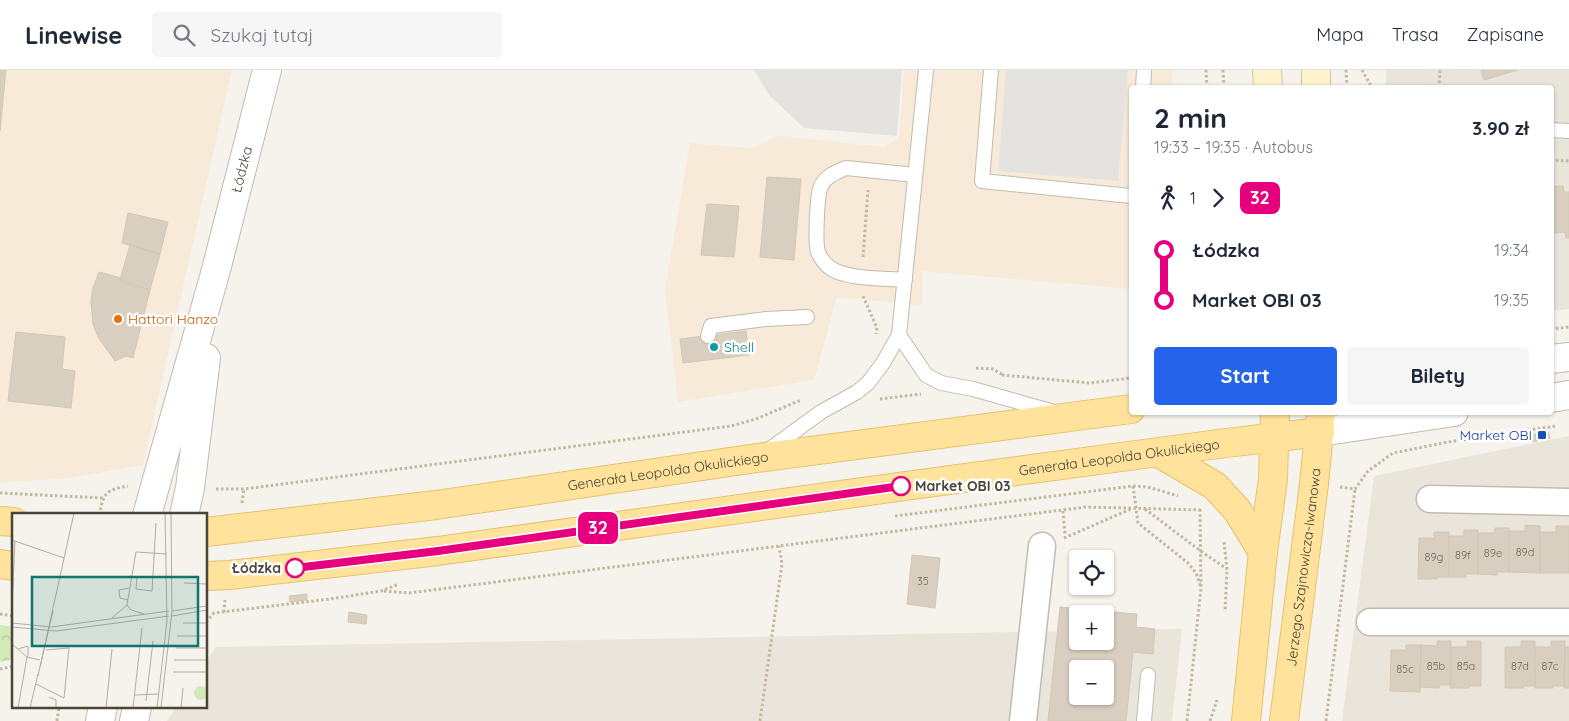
<!DOCTYPE html>
<html lang="pl">
<meta charset="utf-8">
<style>
body{margin:0;font-family:Quicksand,sans-serif;background:#f6f6f7;color:#1f2937;height:100vh;display:flex;flex-direction:column;font-size:19px;white-space:nowrap}
*{box-sizing:border-box;margin:0}
p{font-size:16px;color:#747a83}
.icon{flex:none;width:28px;height:28px;fill:none;stroke:currentColor;stroke-width:2;stroke-linecap:round;stroke-linejoin:round}
.map{position:relative;flex:1;overflow:hidden}
.details{position:absolute;left:1129px;top:15px;width:425px;height:330px;display:flex;flex-direction:column;background:#fff;border-radius:5px;box-shadow:0 1px 4px #0004}
.details>*{flex:none}
.badge{padding:0 10px;border-radius:8px;font-size:18px;line-height:32px}
.fabs{position:absolute;left:1069px;top:480px;display:grid;gap:10px}
.fabs a{display:grid;place-items:center;width:45px;height:45px;border-radius:5px;background:#fff;box-shadow:0 1px 4px #0004;font-size:25px}
.map>.badge{position:absolute;translate:-50% -50%;box-shadow:0 0 0 2px #fff}
.legs{display:flex;align-items:center;gap:8px;height:55px;padding:0 25px;font-size:16px}
.legs p{margin-inline-start:auto}
.head{display:flex;align-items:center;justify-content:space-between;height:85px;padding:0 25px}
h1{font-size:28px;font-weight:800;line-height:38px}
.action{display:flex;gap:10px;margin-top:auto;padding:10px 25px}
.action a{flex:1;height:58px;border-radius:5px;background:#2563eb;color:#fff;font-size:20px;font-weight:800;line-height:58px;text-align:center}
.action a+a{background:#f6f6f7;color:#1f2937}
ul{padding:0 25px;list-style:none}
li{display:flex;align-items:center;gap:18px;height:50px;font-size:19px}
li i{display:grid;place-items:center;width:8px;height:100%;margin:0 6px;background:currentColor}
li i::after{content:'';width:12px;height:12px;margin:-6px;border:4px solid;border-radius:50%;background:#fff}
li p{margin-inline-start:auto}
li:first-child i{background:linear-gradient(#0000 50%,currentColor 0)}
li:last-child i{background:linear-gradient(currentColor 50%,#0000 0)}
header{display:flex;align-items:center;gap:30px;box-sizing:border-box;height:70px;padding:0 25px;background:#fff;border-bottom:1px solid #e0e1e3}
header strong{font-size:24px}
nav{display:flex;gap:28px;margin-inline-start:auto;font-size:18px}
.search{width:350px;height:45px;background:#f6f6f7;display:flex;align-items:center;gap:12px;box-sizing:border-box;padding:0 18px;border-radius:5px;color:#747a83;font-size:19px}
.map>svg:first-child{display:block}
.residential{fill:#eae5da;fill-rule:evenodd}
.commercial{fill:#f7ead8}
.forest{fill:url(#forest-crowns)}
.parking{fill:#e5e3e0}
.building{fill:#d8cfc1;stroke:#d3c7b4;fill-rule:evenodd}
.lines{fill:none;stroke-linecap:round;stroke-linejoin:round}
.service-casing{stroke:#c2bbae;stroke-width:16}
.minor-casing{stroke:#c2bbae;stroke-width:29}
.tertiary-casing{stroke:#c2bbae;stroke-width:30}
.secondary-casing{stroke:#d6c79b;stroke-width:30}
.primary-casing{stroke:#e6c16a;stroke-width:30}
.path{stroke:#c4b79f;stroke-width:3;stroke-dasharray:2.5 2.5;stroke-linecap:butt}
.service{stroke:#fff;stroke-width:14}
.minor{stroke:#fff;stroke-width:26}
.tertiary{stroke:#fff;stroke-width:28}
.secondary{stroke:#fff3cd;stroke-width:28}
.primary{stroke:#ffe39c;stroke-width:28}
.line-1-casing{stroke:#fff;stroke-width:11}
.line-1{stroke:#e6007e;stroke-width:8}
.food-dot{fill:#e8710a;stroke:#fff;stroke-width:2}
.culture-dot{fill:#0f9aa8;stroke:#fff;stroke-width:2}
.transit-dot{fill:#1a4fb4;stroke:#fff;stroke-width:2}
.stop-1-dot{fill:#fff;stroke:#e6007e;stroke-width:2.5}
.labels{text-anchor:middle;dominant-baseline:central;stroke-width:5;stroke-linejoin:round;paint-order:stroke}
.number-label{font-size:11px;fill:#6e675b}
.street-label{font-size:14px;fill:#4b4439;stroke:#fff}
.food-label{font-size:14px;fill:#c56008;stroke:#fff;text-anchor:start}
.culture-label{font-size:14px;fill:#0d838f;stroke:#fff;text-anchor:start}
.transit-label{font-size:14px;fill:#164399;stroke:#fff;text-anchor:end}
.stop-label{font-size:14px;font-weight:bold;fill:#4b4439;stroke:#fff;text-anchor:start}
.inset-road{fill:none;stroke:#b2ada4;stroke-width:1}
.view{fill:#0f766e;fill-opacity:0.15;stroke:#0f766e;stroke-width:2.5}
.inset-edge{fill:none;stroke:#4b4439;stroke-width:2.5}
</style>
<header>
<strong>Linewise</strong>
<div class="search"><svg class="icon" aria-label="search" viewBox="0 0 24 24"><circle cx="10" cy="10" r="6"/><path d="M15 15l6 6"/></svg>Szukaj tutaj</div>
<nav><a>Mapa</a><a>Trasa</a><a>Zapisane</a></nav>
</header>
<div class="map">
<svg width="1569" height="651" viewBox="0 0 1569 651">
<defs>
<pattern id="forest-crowns" width="20" height="18" patternUnits="userSpaceOnUse" patternTransform="scale(1.25)"><rect width="20" height="18" fill="#d2eab5"/><path d="M2 6a3 3 0 1 1 6 0M12 15a3 3 0 1 1 6 0" fill="none" stroke="#b6ca9c"/></pattern>
</defs>
<rect width="100%" height="100%" fill="#f6f3ec"/>
<path class="residential" d="M 1386,0 L 1569,0 L 1569,239 L 1551,241 L 1551,18 L 1386,17 Z
M 1569,366 L 1569,651 L 1342,651 L 1374,406 Z
M 1182,559 L 1172,651 L 167,651 L 176,637 L 206,637 L 206,591 L 216,577 L 1077,561 L 1078,571 L 1105,571 L 1105,560 ZM 1078,599 L 1105,599 L 1105,626 L 1078,626 Z"/>
<path class="commercial" d="M 0,0 L 232,0 L 143,395 L 62,409 L 0,412 Z
M 904,0 L 1173,0 L 1172,17 L 1131,18 L 1131,219 L 922,201 L 922,235 L 837,227 L 814,310 L 678,332 L 665,220 L 690,73 L 751,78 L 779,66 L 884,77 L 899,68 Z"/>
<path class="forest" d="M 0,555 L 14,557 L 14,589 L 0,592 Z"/>
<path class="parking" d="M 754,0 L 902,0 L 897,66 L 804,58 L 769,25 Z
M 1006,0 L 1128,0 L 1118,111 L 998,101 Z"/>
<path class="building" d="M 0,0 L 6,0 L 0,61 Z
M 1481,0 L 1518,0 L 1484,10 Z
M 767,107 L 801,109 L 794,190 L 760,187 Z
M 1563,116 L 1564,122 L 1569,122 L 1569,168 L 1566,168 L 1565,162 L 1551,163 L 1551,117 Z
M 707,134 L 739,136 L 734,187 L 701,185 Z
M 128,143 L 168,152 L 160,184 L 122,173 Z
M 130,175 L 160,184 L 150,220 L 120,210 Z
M 99,202 L 121,208 L 120,210 L 134,216 L 150,220 L 133,288 L 126,286 L 115,291 L 98,267 L 93,254 L 91,231 L 93,218 Z
M 746,261 L 749,285 L 683,293 L 680,269 Z
M 16,262 L 65,267 L 62,299 L 75,301 L 71,338 L 8,331 Z
M 1548,361 L 1550,368 L 1532,372 L 1530,365 Z
M 1525,455 L 1540,456 L 1540,503 L 1509,502 L 1509,461 L 1525,461 Z
M 1556,456 L 1569,456 L 1569,503 L 1540,503 L 1540,462 L 1556,462 Z
M 1495,458 L 1509,458 L 1509,502 L 1497,502 L 1497,505 L 1478,504 L 1478,463 L 1494,463 Z
M 1464,460 L 1478,460 L 1478,504 L 1466,504 L 1466,507 L 1449,507 L 1449,466 L 1464,466 Z
M 1434,462 L 1449,462 L 1449,507 L 1437,507 L 1437,509 L 1418,509 L 1419,468 L 1434,468 Z
M 912,485 L 940,488 L 935,538 L 907,534 Z
M 307,524 L 307,530 L 290,532 L 289,526 Z
M 1060,537 L 1137,544 L 1136,557 L 1155,559 L 1153,584 L 1133,582 L 1126,651 L 1048,651 ZM 1078,544 L 1105,544 L 1105,571 L 1078,571 ZM 1078,599 L 1105,599 L 1105,626 L 1078,626 Z
M 349,542 L 367,545 L 366,554 L 348,552 Z
M 1437,571 L 1451,571 L 1451,615 L 1439,615 L 1439,618 L 1420,617 L 1421,575 L 1437,576 Z
M 1467,571 L 1481,571 L 1481,616 L 1470,616 L 1469,618 L 1450,618 L 1451,577 L 1467,577 Z
M 1521,571 L 1535,571 L 1535,616 L 1524,616 L 1523,618 L 1505,618 L 1505,577 L 1521,577 Z
M 1551,571 L 1565,571 L 1564,616 L 1553,616 L 1553,618 L 1535,618 L 1535,577 L 1551,577 Z
M 1406,575 L 1421,575 L 1420,622 L 1390,621 L 1391,580 L 1406,580 Z
M 1565,577 L 1569,577 L 1569,618 L 1564,618 Z"/>
<g class="lines">
<g class="service-casing">
<path id="service" d="M 991,0 L 982,111 L 1131,126
M 1143,18 L 1144,0
M 1551,60 L 1569,61
M 905,210 C 885,208 845,210 829,197 C 825,194 820,187 818,182 C 815,173 817,124 821,116 C 826,106 836,102 846,98 L 915,105
M 899,265 L 926,305 L 941,313 L 973,319 L 1054,342
M 708,266 L 711,256 L 766,249 L 807,247
M 766,382 L 821,342 L 857,322 L 868,313 L 883,293 L 899,265 L 926,0
M 1144,651 L 1148,605"/>
</g>
<g class="minor-casing">
<path id="minor" d="M 1430,429 L 1569,432
M 1370,552 L 1569,552
M 1023,651 L 1042,476"/>
</g>
<g class="tertiary-casing">
<g id="tertiary">
<path d="M 1551,289 L 1569,287"/>
<path d="M 1551,328 L 1569,325"/>
<path d="M 1320,362 L 1454,342"/>
<path id="s1" d="M 147,445 L 216,200 L 267,0"/>
<path d="M 184,445 L 190,418 L 206,288"/>
<path d="M 100,651 L 103,637"/>
<path d="M 134,651 L 137,637"/>
</g>
</g>
<g class="secondary-casing">
<path id="secondary" d="M 1267,0 L 1268,18
M 1316,0 L 1316,18"/>
</g>
<g class="primary-casing">
<g id="primary">
<path d="M 1159,383 L 1215,416 L 1237,440 L 1263,482"/>
<path d="M 0,451 L 14,452"/>
<path id="s2" d="M 206,462 L 436,435 L 757,388 L 1131,339"/>
<path d="M 0,494 L 14,496"/>
<path id="s3" d="M 206,506 L 230,505 L 438,481 L 898,417 L 1226,373 L 1320,362"/>
<path d="M 1246,651 L 1263,482 L 1273,409 L 1275,342"/>
<path id="s4" d="M 1284,651 L 1314,414 L 1321,342"/>
</g>
</g>
<path class="path" d="M 1206,0 L 1207,18
M 1223,0 L 1224,18
M 1346,0 L 1347,18
M 1362,0 L 1372,18
M 1439,18 L 1440,0
M 1551,90 L 1569,91
M 863,187 L 868,120
M 863,226 L 877,258 L 876,264
M 1551,259 L 1569,257
M 976,298 L 993,299 L 1003,305
M 1002,305 L 1090,313 L 1131,308
M 880,329 L 921,324
M 1133,416 L 1138,453 L 1188,493 L 1196,503 L 1200,515
M 1340,417 L 1355,419 L 1368,401 L 1393,383 L 1448,372 L 1556,356
M 216,419 L 244,419 L 731,356 L 756,349 L 801,330
M 0,423 L 103,428
M 242,433 L 244,419
M 1145,439 L 1202,482 L 1227,499
M 1063,441 L 1065,464
M 99,445 C 104,423 105,420 128,416
M 895,446 L 1133,416 L 1148,417 L 1178,426
M 1064,468 L 1131,439
M 1224,472 L 1227,499 L 1225,542
M 384,521 L 409,523 L 1086,437 L 1202,440
M 224,542 L 225,530
M 0,544 L 14,546
M 206,552 L 214,543 L 330,529 L 381,521 L 399,514
M 0,599 L 14,596
M 57,651 L 59,637
M 760,651 L 782,494 L 779,476
M 1187,651 L 1201,518 L 1200,439
M 1210,651 L 1217,630
M 1326,651 L 1355,419"/>
<use href="#service" class="service"/>
<use href="#minor" class="minor"/>
<use href="#tertiary" class="tertiary"/>
<use href="#secondary" class="secondary"/>
<use href="#primary" class="primary"/>
</g>
<g class="lines">
<g class="line-1-casing">
<path id="line-1" d="M 295,498 L 438,481 L 901,416"/>
</g>
<use href="#line-1" class="line-1"/>
</g>
<circle class="food-dot" cx="118" cy="249" r="5"/>
<circle class="culture-dot" cx="714" cy="277" r="5"/>
<rect class="transit-dot" x="1537" y="360" width="10" height="10" rx="2.5"/>
<g class="stop-1-dot">
<circle cx="901" cy="416" r="9"/>
<circle cx="295" cy="498" r="9"/>
</g>
<g class="labels">
<g class="number-label">
<text x="1525" y="482">89d</text>
<text x="1493" y="483">89e</text>
<text x="1463" y="485">89f</text>
<text x="1434" y="487">89g</text>
<text x="923" y="511">35</text>
<text x="1436" y="596">85b</text>
<text x="1466" y="596">85a</text>
<text x="1520" y="596">87d</text>
<text x="1550" y="596">87c</text>
<text x="1405" y="599">85c</text>
</g>
<g class="street-label">
<text stroke="none"><textPath href="#s1" startOffset="358">Łódzka</textPath></text>
<text stroke="none"><textPath href="#s3" startOffset="921">Generała Leopolda Okulickiego</textPath></text>
<text stroke="none"><textPath href="#s2" startOffset="466">Generała Leopolda Okulickiego</textPath></text>
<text stroke="none"><textPath href="#s4" startOffset="155">Jerzego Szajnowicza-Iwanowa</textPath></text>
</g>
<g class="food-label">
<text x="128" y="249">Hattori Hanzo</text>
</g>
<g class="culture-label">
<text x="724" y="277">Shell</text>
</g>
<g class="transit-label">
<text x="1532" y="365">Market OBI</text>
</g>
<g class="stop-label">
<text x="915" y="416">Market OBI 03</text>
<text x="281" y="498" text-anchor="end">Łódzka</text>
</g>
</g>
<g transform="translate(12 443)">
<rect width="195" height="195" fill="#f6f3ec"/>
<path d="M182 180a7 7 0 1 1 14 0a7 7 0 1 1-14 0Z" fill="#d2eab5"/>
<path class="inset-road" d="M 0,27 L 52,45M 118,63 L 125,64 L 124,76 L 140,78 L 144,10M 172,70 L 195,71M 116,87 L 108,85 L 107,77 L 117,75M 115,92 L 119,97 L 132,101M 0,93 L 3,28M 160,98 L 195,93M 160,103 L 195,97M 100,105 L 115,92 L 124,39 L 155,41M 0,110 L 39,114 L 157,98M 171,110 L 195,110M 0,114 L 44,118 L 157,103M 165,123 L 195,123M 0,131 L 15,144 L 28,147M 164,135 L 195,135M 6,136 L 16,133 L 16,144M 162,147 L 195,147M 28,154 L 41,98M 161,159 L 195,159M 26,163 L 62,0M 24,171 L 52,185 L 57,135 L 34,137M 123,182 L 146,181M 37,184 L 44,187 L 44,195M 134,188 L 141,128M 6,195 L 15,144M 18,195 L 26,161M 94,195 L 100,136M 121,195 L 130,115M 145,195 L 155,108 L 153,0M 149,195 L 160,98 L 159,0M 169,195 L 171,175"/>
<path class="view" d="M 20,64 L 186,64 L 186,133 L 20,133 Z"/>
<rect width="195" height="195" class="inset-edge"/>
</g>
</svg>
<div class="fabs">
<a><svg class="icon" aria-label="locate" viewBox="0 0 24 24"><circle cx="12" cy="12" r="6"/><path d="M12 2v4M12 18v4M2 12h4M18 12h4"/></svg></a>
<a>+</a>
<a>−</a>
</div>
<b class="badge" style="left:598px;top:458px;background:#e6007e;color:#fff">32</b>
<section class="details">
<div class="head"><div><h1>2 min</h1><p>19:33 – 19:35 · Autobus</p></div><b>3.90 zł</b></div>
<div class="legs"><svg class="icon" aria-label="walk" viewBox="0 0 24 24"><circle cx="13" cy="4" r="2"/><path d="M13 8l-2 6 4 7M11 14l-3 7M7 12l3-4h3l4 4"/></svg>1<svg class="icon" aria-label="forward" viewBox="0 0 24 24"><path d="M9 5l7 7-7 7"/></svg><b class="badge" style="background:#e6007e;color:#fff">32</b></div>
<ul>
<li><i style="color:#e6007e"></i><b>Łódzka</b><p>19:34</p></li>
<li><i style="color:#e6007e"></i><b>Market OBI 03</b><p>19:35</p></li>
</ul>
<div class="action"><a>Start</a><a>Bilety</a></div>
</section>
</div>
